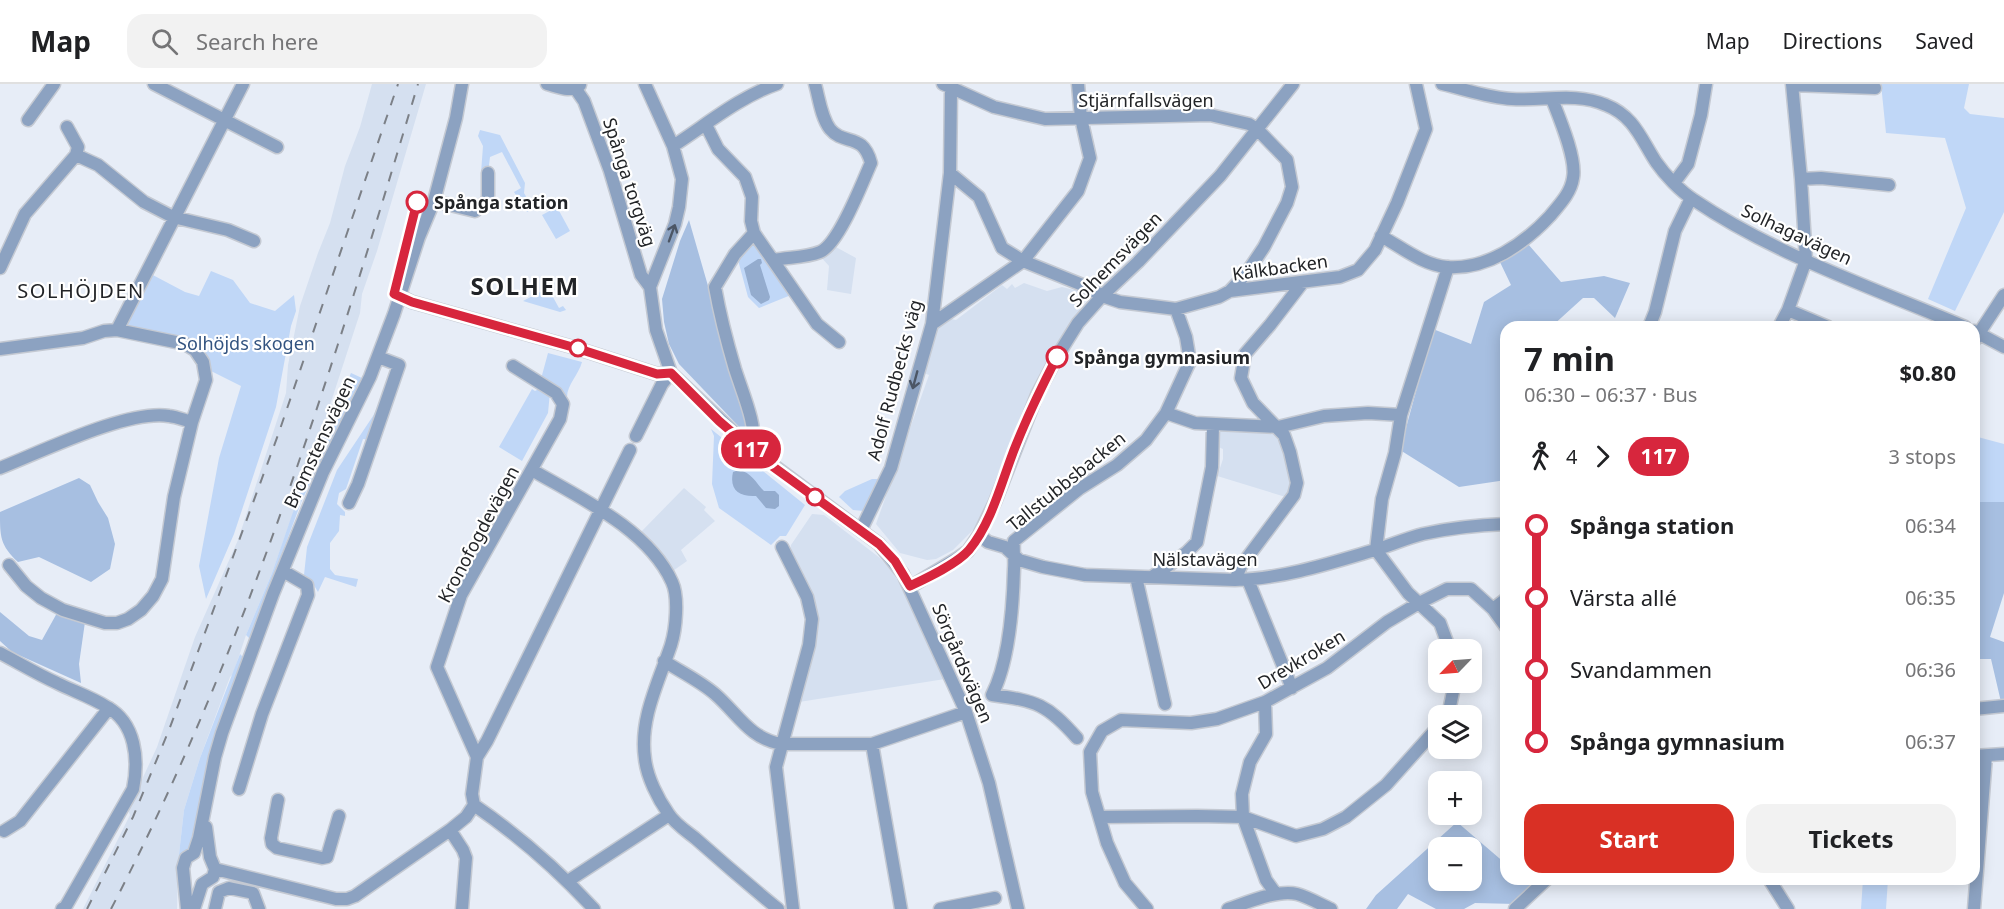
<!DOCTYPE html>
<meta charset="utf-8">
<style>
body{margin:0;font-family:"Noto Sans",sans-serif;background:#f2f2f2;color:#202124;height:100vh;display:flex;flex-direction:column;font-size:22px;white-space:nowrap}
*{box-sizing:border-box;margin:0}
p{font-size:20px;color:#757577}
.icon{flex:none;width:33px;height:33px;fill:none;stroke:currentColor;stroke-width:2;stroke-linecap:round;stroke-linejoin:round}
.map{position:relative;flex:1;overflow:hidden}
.details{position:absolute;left:1500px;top:237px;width:480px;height:564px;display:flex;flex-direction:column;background:#fff;border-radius:18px;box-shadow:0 3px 15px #0003}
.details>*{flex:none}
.badge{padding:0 12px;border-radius:20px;font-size:21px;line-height:39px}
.needle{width:39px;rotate:245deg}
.buttons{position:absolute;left:1428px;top:555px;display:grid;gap:12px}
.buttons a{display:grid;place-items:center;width:54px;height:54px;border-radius:12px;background:#fff;box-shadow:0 3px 15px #0003;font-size:30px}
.map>.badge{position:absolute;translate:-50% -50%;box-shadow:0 0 0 3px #fff}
.legs{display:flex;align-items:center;gap:9px;height:66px;padding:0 24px;font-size:20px}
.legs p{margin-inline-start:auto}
.head{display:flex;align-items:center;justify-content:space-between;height:102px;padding:0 24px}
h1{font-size:33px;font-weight:700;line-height:45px}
.button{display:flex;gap:12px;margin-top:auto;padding:12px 24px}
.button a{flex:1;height:69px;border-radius:18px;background:#d93025;color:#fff;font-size:24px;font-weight:700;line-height:69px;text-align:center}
.button a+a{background:#f2f2f2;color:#202124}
ul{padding:0 24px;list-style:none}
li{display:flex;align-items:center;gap:21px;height:72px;font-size:22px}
li i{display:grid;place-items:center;width:9px;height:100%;margin:0 8px;background:currentColor}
li i::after{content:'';width:15px;height:15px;margin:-8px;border:4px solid;border-radius:50%;background:#fff}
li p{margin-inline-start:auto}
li:first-child i{background:linear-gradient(#0000 50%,currentColor 0)}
li:last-child i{background:linear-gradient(currentColor 50%,#0000 0)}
header{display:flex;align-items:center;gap:36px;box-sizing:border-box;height:84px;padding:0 30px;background:#fff;border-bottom:2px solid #e0e0e0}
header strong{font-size:28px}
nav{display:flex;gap:33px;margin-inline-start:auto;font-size:21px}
.search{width:420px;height:54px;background:#f2f2f2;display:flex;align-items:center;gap:15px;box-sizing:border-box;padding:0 21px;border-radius:18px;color:#757577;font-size:22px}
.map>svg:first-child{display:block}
.built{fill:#d5e0f0}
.green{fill:#c0d7f7}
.forest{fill:#a7bfe1;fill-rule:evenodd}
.water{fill:#94acce}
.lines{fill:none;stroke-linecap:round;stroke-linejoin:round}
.minor-casing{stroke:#c4c9d2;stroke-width:15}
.minor{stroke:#8ca2c1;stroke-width:12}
.rail{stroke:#7c8087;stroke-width:2;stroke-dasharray:10 10;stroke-linecap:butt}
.oneway{stroke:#4c5665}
.line-1-casing{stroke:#fff;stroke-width:14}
.line-1{stroke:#d7263d;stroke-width:9}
.stop-1-dot{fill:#fff;stroke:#d7263d;stroke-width:3}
.labels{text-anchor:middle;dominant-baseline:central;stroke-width:4.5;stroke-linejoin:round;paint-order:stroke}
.street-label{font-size:18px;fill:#222427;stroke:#fff}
.stop-label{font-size:18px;font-weight:bold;fill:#222427;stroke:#fff;text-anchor:start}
.park-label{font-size:18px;fill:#325380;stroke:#fff}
.neighbourhood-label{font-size:20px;letter-spacing:1.5px;fill:#222427;stroke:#fff}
.district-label{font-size:24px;font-weight:bold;letter-spacing:1.5px;fill:#222427;stroke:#fff}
</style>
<header>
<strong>Map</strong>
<div class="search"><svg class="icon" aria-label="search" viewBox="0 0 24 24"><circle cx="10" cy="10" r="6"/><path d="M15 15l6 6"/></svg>Search here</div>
<nav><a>Map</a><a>Directions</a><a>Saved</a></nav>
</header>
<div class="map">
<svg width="2004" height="825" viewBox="0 0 2004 825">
<rect width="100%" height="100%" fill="#e7edf7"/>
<path class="built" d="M 372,0 L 426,0 L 377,167 L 362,210 L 360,229 L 316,364 L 272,489 L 246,551 L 233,590 L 230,593 L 200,674 L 184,726 L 178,779 L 177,825 L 83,825 L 130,731 L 128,726 L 157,663 L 195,553 L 238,456 L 286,309 L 288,281 L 300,222 L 318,169 L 330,139 L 345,82 L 360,43 Z
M 834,162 L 856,174 L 851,210 L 827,206 L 829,182 L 820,172 Z
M 1024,199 L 1047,207 L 1062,203 L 1083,208 L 1085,214 L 1079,227 L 1063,251 L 1034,306 L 997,399 L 974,445 L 953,466 L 936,475 L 927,476 L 900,469 L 876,440 L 929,291 L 924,289 L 939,241 L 944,241 L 947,234 L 956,236 L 1002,201 L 1007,205 L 1012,200 L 1015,204 Z
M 1217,344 L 1270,346 L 1280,353 L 1294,399 L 1289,414 L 1214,391 L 1215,386 L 1219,387 L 1223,375 L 1223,365 L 1216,362 Z
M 684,404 L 706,423 L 704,426 L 715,437 L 681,466 L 687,477 L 670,489 L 638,451 Z
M 812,430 L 824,431 L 880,474 L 893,489 L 904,506 L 945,595 L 799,618 L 816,528 L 813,512 L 790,466 L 791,461 Z"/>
<path class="green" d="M 1881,0 L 1969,0 L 1964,24 L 1970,30 L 2004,34 L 2004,128 L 1955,227 L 1928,215 L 1966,124 L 1945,54 L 1886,49 Z
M 480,46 L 500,51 L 525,99 L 524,109 L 530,119 L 531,125 L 527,128 L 514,108 L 521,104 L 502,68 L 490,73 L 488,89 L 481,89 L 483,62 L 478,52 Z
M 557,123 L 570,147 L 556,155 L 542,131 Z
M 756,156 L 791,211 L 759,224 L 748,213 L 738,176 Z
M 211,187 L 233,196 L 250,219 L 275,227 L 294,211 L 296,227 L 291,242 L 276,323 L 234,450 L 206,515 L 199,482 L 219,374 L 241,302 L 211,287 L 205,271 L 128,243 L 125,238 L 149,189 L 185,208 L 199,212 Z
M 548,204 L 559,224 L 563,222 L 566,226 L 560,228 L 523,217 Z
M 548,269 L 582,278 C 579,290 567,301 567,313 L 541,295 Z
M 351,289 L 362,294 L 359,302 L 302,416 L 250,555 L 246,551 L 272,489 L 324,338 L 330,340 L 338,336 C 335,320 345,303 351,289 Z
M 543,303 L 550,308 L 548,329 L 522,377 L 499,363 L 532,305 L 535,307 Z
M 379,320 L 382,321 L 370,356 L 363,355 L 346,405 L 339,409 L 337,420 L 345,428 L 345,432 L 340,431 L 339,447 L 330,459 L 330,485 L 335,491 L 358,495 L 356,503 L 325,493 L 318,508 L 312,498 L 304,491 L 307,463 L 337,386 L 373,332 Z
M 711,345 L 805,421 L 786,452 L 780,452 L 771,461 L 719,424 L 712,400 L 714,352 Z
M 1974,352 L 2004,360 L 2004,418 L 1974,418 Z
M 872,395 L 880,395 L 864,427 L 853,426 L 839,413 L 845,407 Z
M 240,570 L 243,573 L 214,652 L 192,763 L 178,779 L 184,726 L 200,674 Z
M 1863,795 L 1888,795 L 1886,825 L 1861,825 Z"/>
<path class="forest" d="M 689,136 L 751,351 L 747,351 L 679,280 L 669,260 L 664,238 L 662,215 L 680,157 Z
M 1528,160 L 1561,198 L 1604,192 L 1630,199 L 1615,234 L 1594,214 L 1583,214 L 1551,243 L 1506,243 L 1506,396 L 1459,403 L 1400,366 L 1433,245 L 1471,260 L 1484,218 L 1511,201 L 1499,176 Z
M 79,394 L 90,401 L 98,418 L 108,434 L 115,460 L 110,485 L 91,498 L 39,473 L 18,478 C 0,461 0,453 0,428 Z
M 1974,418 L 2004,418 L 2004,509 L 1990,553 L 2004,558 L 2004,618 L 2001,618 L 1991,575 L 1974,575 Z
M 0,528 L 29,552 L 42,556 L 57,529 L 85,538 L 79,580 L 81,599 L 12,568 L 0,557 Z
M 1457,738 L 1506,780 L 1506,795 L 1523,795 L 1534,804 L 1516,820 L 1475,819 L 1464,825 L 1436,825 L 1408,810 L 1397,825 L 1366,825 L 1376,811 ZM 1438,764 L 1472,764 L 1472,796 L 1438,796 Z"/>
<path class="water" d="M 758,175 L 761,175 L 762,179 L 760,181 L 770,213 L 769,216 L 761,220 L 751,211 L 744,184 Z
M 739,386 C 751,388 756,399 764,407 L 775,407 L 779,411 L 779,422 L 775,425 L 766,424 L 756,412 C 739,413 729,406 733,388 Z"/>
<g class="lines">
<g class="minor-casing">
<path id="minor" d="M 154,0 L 277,63
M 547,0 C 559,3 570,9 580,1
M 645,0 L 673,62 L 682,95 L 679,123 L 675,140 L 650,203 L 656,246 L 671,289 L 754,367 L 879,460 L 903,490 L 966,628 L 989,699 L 1018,825
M 943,0 L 994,23 L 1045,35 L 1210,31 L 1249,40 L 1257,45 L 1287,76 L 1292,103 L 1287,119 L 1264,163 L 1246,190 L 1230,207
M 1442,0 C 1464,5 1489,14 1512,15 C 1544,17 1576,8 1606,21 C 1634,32 1641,55 1656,78 C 1665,91 1680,107 1694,116 C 1777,172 1874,204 1965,243
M 1792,1 L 1875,4
M 575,4 L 584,17 L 610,87 L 641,191 L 650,203
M 28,36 L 54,0
M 706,41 L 718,65 L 745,93 L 752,113 L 751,137 L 754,149 L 817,240 L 839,258
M 673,62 C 706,41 739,13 777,0
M 76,71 L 98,81 L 144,118 L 173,133 L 228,146 L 254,157
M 950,89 L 979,113 L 1002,164 L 1023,177 L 1085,202 L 1102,212 L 1120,218 L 1176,225 L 1219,213 L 1230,207 L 1340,193 L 1358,186 L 1375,166 L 1397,119 L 1426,45 L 1416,0
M 1801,95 L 1821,94 L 1889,101
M 1674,99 L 1688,80 L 1701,31 L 1706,0
M 434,117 L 475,127 L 488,116 L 488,89
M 1381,152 C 1401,163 1423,181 1447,183 C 1487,186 1524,160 1550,132 C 1559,121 1571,109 1573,94 C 1577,75 1559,33 1552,15
M 774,176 C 789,173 805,174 820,168 C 839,160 862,99 871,79 C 863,48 844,62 830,45 C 821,33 819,14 815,0
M 1448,183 L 1401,331 L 1395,369 L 1382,415 L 1376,466 L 1408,509 L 1440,539 L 1450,566
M 0,184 L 25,130 L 76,71 L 78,63 L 67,43
M 400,212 L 412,218 L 576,264 L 657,290 L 671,289
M 1788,226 L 1828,243
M 932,240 L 1023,177 L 1078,107 L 1090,74 L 1081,34 L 1078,0
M 1649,243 L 1655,228 L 1675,147 L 1691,114
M 1779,243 L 1788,226 L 1806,176 L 1801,95 L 1792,0
M 1974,247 L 2004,263
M 1974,257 L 2004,211
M 0,265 L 83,254 L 104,247 L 117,246 L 243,0
M 513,282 L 556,309 L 563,320 L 560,335 L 461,511 L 437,583 L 477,673 L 472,710 L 474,721 C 518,751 558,786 594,825
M 1166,329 L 1195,339 L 1278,343 L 1324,332 L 1368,329 L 1401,331
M 636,352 L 662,300 L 671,289
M 754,367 C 756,338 744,313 735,285 C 727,258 720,231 715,203 L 735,170 L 754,149
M 0,384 C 41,368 128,325 169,332 C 177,333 184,336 192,338
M 532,386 C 580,414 648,445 672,498 C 679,513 676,545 671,561 C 659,597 639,635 645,675 C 647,693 658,715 668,729 C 674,739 686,747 695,754 C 722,778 750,802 778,825
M 349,419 L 358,400 L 399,281 L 378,273
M 861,446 L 891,384 L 932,240 L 950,89 L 951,6
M 979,451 L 988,458 L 1005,463 L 1019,476 L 1043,483 L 1085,491 L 1235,496 C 1282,495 1331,479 1375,466 C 1391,461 1407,454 1423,450 C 1450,444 1479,441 1506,440
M 782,463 L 807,513 L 812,535 L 809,561 L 776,683 L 793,825
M 9,481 L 26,502 L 41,514 L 63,526 L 105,539 L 117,539 L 128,535 L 141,526 L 153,512 L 162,495 L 174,413 L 192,338 L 206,296 L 203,278 L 195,266 L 185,260 L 117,246
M 1136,493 L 1165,620
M 1152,493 L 1186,469 L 1197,458 L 1212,383 L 1213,340
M 1235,496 L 1241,482 L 1294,411 L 1297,399 L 1290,368 L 1284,351 L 1253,319 L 1241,294 L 1245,270 L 1270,241 L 1303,198
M 1248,496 L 1292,604
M 910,503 L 958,474 L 968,467 L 979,451 L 995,418 L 1037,311 L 1058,271 L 1078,239 L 1102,212 L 1138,178 L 1220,92 L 1293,0
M 1493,525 L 1506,515
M 0,569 C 19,579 37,590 57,599 C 73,607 91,613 107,623 C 136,639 139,676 133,705 L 66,822 L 62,825
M 664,577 C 681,588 700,597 715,610 C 738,630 749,654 781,660 L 872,660 L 966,628
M 1265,618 L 1266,650 L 1250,678 L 1242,710 L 1243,733 L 1266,796 L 1276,810
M 1974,625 L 2004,622
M 1448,632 L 1455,598
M 1077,654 C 1047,620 1037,617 992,611 C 1009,578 1013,523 1014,485 C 1015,476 1013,467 1014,457 L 1079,405 L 1117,381 L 1146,356 L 1166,329 L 1190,277 L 1186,253 L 1176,225
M 872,660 L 901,825
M 1974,672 L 2004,670
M 477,673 L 487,657 L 630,366
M 239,705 L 262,630 L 308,511 L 307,501 L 283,487
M 278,716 L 271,754 L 272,760 L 277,764 L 322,774 L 327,773 L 339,732
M 1100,733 L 1197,732 L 1243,733 L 1296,752 L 1323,745 L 1346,733 L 1386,701 L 1438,643
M 450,746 L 463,766 L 466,774 L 462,825
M 4,747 L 20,737 L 109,624
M 215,785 L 336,815 L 347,815 L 355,812 L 450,746 L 466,733 L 474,721
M 1769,795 L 1788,825
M 568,797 L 669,731
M 187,825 L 183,784 L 186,774 L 194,769 L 199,754 L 215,673 L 222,649 L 273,510 L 323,388 L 370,293 L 394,230 L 419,153 L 434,117 L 456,34 L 462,0
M 194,825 L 202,800 L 213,793 L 215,785 L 210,773 L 206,743
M 215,825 L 219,808 L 229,804 L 253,809 L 259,825
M 940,825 L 995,814
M 1147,825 L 1125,799 L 1107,759 L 1092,708 L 1090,668 L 1102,647 L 1121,636 L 1191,639 L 1217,635 L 1265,618 L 1327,584 L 1387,538 L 1419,519 L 1447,505 L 1471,505 L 1493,525 L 1506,543
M 1228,825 C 1246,819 1278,805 1297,810 C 1308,813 1320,820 1331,825
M 1515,825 L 1547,795
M 1974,825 L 1986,672"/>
</g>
<use href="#minor" class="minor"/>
<path class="rail" d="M 87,825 L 133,733 L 169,646 L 278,351 L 398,0
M 111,825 C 247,564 334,281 418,0"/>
</g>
<defs><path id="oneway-shaft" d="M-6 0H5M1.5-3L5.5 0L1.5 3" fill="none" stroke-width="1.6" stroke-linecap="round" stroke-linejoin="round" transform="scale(1.5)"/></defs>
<g class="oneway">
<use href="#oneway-shaft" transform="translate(672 149) rotate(-70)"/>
<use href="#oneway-shaft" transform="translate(915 296) rotate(105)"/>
</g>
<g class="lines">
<g class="line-1-casing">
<path id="line-1" d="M 417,118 L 394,210 L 412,218 L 576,264 L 657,290 L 671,289 L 719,337 L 768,379 L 879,460 L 895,477 L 910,502 C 927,494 957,480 969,466 C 993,437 1002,395 1016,361 C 1028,331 1042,302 1057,273"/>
</g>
<use href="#line-1" class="line-1"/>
</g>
<g class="stop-1-dot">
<circle cx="417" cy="118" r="10"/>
<circle cx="578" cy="264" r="8"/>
<circle cx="1057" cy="273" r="10"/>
<circle cx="815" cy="413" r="8"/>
</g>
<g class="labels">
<g class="street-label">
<text x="1146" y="16">Stjärnfallsvägen</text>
<text transform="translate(630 98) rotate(72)">Spånga torgväg</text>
<text transform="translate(1797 150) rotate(25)">Solhagavägen</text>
<text transform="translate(1115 175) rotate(-46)">Solhemsvägen</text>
<text transform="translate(1280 183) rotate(-8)">Kälkbacken</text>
<text transform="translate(894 296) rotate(-75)">Adolf Rudbecks väg</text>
<text transform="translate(319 358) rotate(-65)">Bromstensvägen</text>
<text transform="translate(1066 397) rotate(-39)">Tallstubbsbacken</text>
<text transform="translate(478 450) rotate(-62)">Kronofogdevägen</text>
<text x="1205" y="475">Nälstavägen</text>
<text transform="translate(1301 575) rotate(-31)">Drevkroken</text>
<text transform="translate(963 579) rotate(67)">Sörgårdsvägen</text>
</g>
<g class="stop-label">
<text x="434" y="118">Spånga station</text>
<text x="1074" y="273">Spånga gymnasium</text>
</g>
<g class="park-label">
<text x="246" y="259">Solhöjds skogen</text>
</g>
<g class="neighbourhood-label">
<text x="81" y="206">SOLHÖJDEN</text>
</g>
<g class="district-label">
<text x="525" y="201">SOLHEM</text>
</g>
</g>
</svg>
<div class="buttons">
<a><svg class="needle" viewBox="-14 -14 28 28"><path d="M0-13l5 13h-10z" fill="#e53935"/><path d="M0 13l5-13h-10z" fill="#757577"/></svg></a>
<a><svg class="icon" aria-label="layers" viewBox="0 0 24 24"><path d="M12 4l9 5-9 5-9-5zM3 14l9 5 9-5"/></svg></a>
<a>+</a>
<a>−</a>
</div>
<b class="badge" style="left:751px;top:365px;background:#d7263d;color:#fff">117</b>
<section class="details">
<div class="head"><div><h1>7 min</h1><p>06:30 – 06:37 · Bus</p></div><b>$0.80</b></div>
<div class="legs"><svg class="icon" aria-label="walk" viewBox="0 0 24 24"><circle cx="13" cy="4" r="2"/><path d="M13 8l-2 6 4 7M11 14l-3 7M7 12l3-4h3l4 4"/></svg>4<svg class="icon" aria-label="forward" viewBox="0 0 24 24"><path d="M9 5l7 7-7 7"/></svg><b class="badge" style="background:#d7263d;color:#fff">117</b><p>3 stops</p></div>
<ul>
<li><i style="color:#d7263d"></i><b>Spånga station</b><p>06:34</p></li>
<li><i style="color:#d7263d"></i><span>Värsta allé</span><p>06:35</p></li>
<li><i style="color:#d7263d"></i><span>Svandammen</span><p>06:36</p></li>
<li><i style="color:#d7263d"></i><b>Spånga gymnasium</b><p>06:37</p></li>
</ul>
<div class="button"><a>Start</a><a>Tickets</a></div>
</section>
</div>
